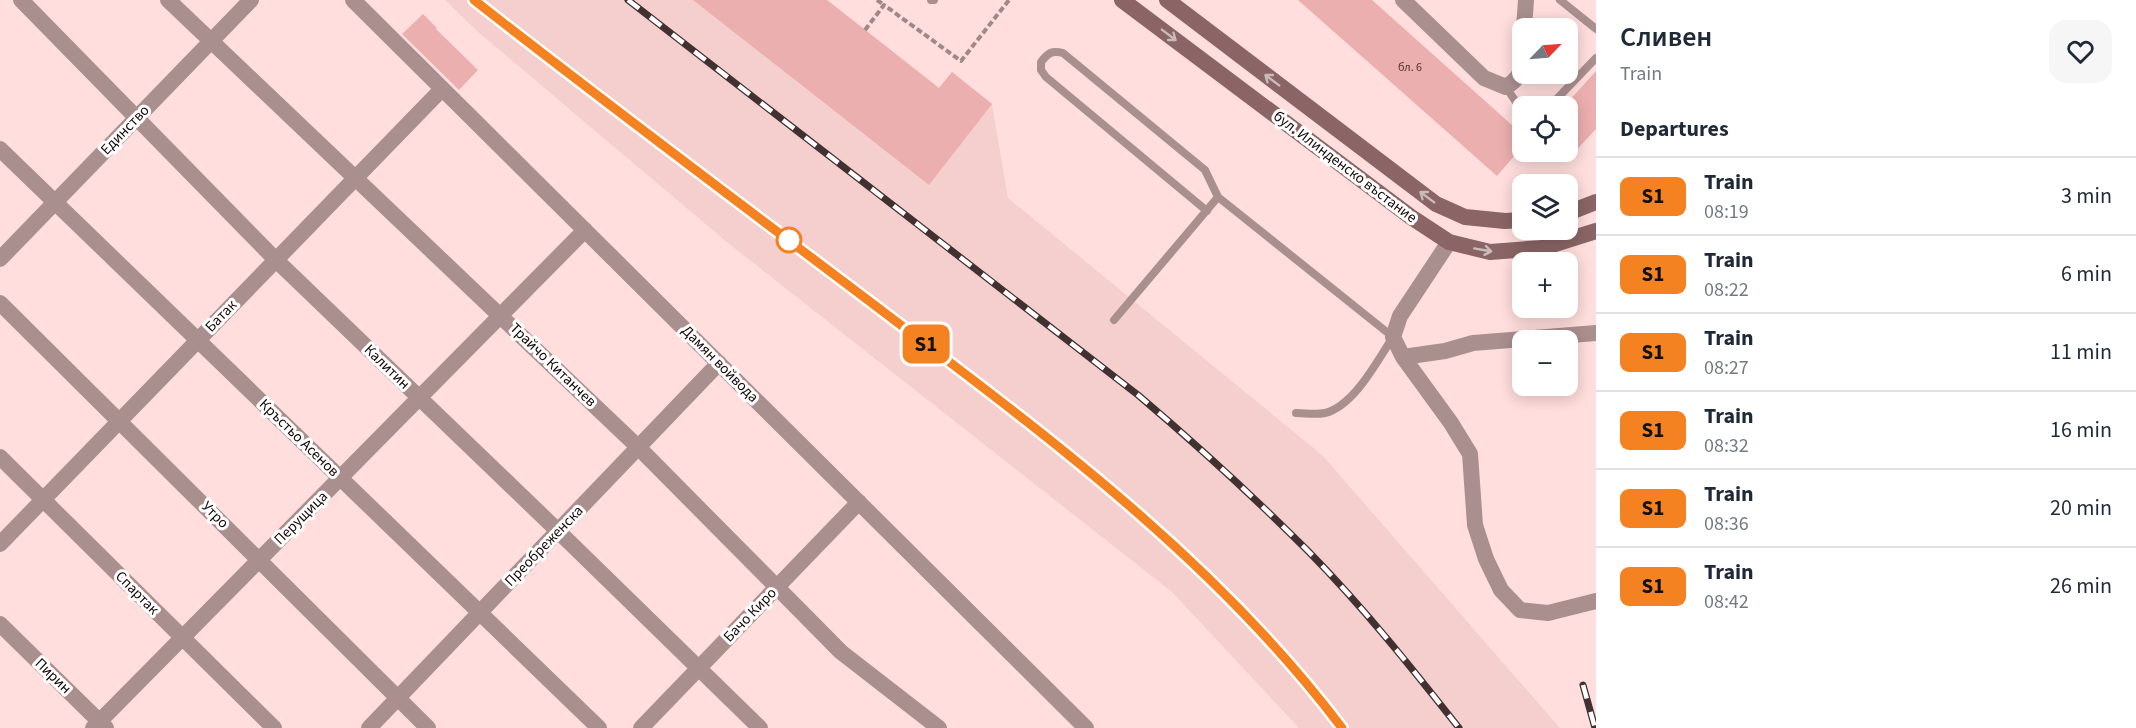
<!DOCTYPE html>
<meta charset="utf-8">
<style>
body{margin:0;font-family:"Source Sans 3",sans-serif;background:#f6f6f7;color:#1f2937;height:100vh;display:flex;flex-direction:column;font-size:22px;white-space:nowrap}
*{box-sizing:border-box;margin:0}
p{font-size:20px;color:#747a83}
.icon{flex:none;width:33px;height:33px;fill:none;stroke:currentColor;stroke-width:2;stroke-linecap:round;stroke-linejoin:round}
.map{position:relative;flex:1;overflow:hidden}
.sheet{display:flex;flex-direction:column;background:#fff;width:540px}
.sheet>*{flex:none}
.badge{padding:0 12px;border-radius:9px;font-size:21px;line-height:39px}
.needle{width:39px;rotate:65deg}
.controls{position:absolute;left:1512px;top:18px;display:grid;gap:12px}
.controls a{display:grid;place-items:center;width:66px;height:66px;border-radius:12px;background:#fff;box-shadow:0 3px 15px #0003;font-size:30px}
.map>.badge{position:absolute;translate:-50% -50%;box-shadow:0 0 0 3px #fff}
h2{padding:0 24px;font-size:22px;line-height:54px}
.round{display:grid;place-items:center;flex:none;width:63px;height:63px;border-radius:18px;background:#f6f6f7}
.headline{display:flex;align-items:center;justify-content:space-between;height:102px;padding:0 24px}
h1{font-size:28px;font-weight:600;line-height:45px}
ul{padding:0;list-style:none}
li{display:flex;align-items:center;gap:18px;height:78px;padding:0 24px;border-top:2px solid #e0e1e3}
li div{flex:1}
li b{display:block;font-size:22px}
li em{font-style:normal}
li .badge{min-width:66px;font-weight:700;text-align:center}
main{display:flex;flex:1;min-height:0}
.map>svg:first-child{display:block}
.built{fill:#f5cece}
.building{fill:#ecafaf}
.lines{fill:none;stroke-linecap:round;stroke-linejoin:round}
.path{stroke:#a18888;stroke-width:4;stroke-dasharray:6 3;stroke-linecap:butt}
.service{stroke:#aa8f8f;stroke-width:8}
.minor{stroke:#aa8f8f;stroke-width:16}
.secondary{stroke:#8b6566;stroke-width:16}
.rail-casing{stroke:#423131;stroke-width:7}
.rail{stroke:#fff;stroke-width:4.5;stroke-dasharray:14;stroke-linecap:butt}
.oneway{stroke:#cbbaba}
.line-casing{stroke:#fff;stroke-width:14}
.line{stroke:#f58220;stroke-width:9}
.stop-dot{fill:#fff;stroke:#f58220;stroke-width:3}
.labels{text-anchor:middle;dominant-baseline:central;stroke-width:6;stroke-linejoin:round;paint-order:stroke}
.number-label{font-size:12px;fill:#4c3333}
.street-label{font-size:15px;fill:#170a0a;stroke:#fff}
</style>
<main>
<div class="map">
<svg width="1596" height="728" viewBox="0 0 1596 728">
<rect width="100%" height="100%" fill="#ffdedd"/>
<path class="built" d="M 445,0 L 827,0 L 939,88 L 952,72 L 992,104 L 1008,198 L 1322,455 L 1560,728 L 1299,728 L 1172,592 L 728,243 L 477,31 Z"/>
<path class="building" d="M 693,0 L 827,0 L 939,88 L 952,72 L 992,104 L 929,185 Z
M 1298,0 L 1372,0 L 1522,134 L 1522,147 L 1497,176 Z
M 423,14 L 437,28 L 436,29 L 478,70 L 459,90 L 402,34 Z
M 1596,71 L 1596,129 L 1568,159 L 1568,102 Z"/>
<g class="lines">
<path class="path" d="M 877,0 L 884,5
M 865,30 L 884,5 L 961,61 L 1009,0"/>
<path class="service" d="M 931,0 L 934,0
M 1560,0 L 1596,29
M 1506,87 L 1522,111
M 1550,106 L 1596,58
M 1207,211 L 1046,77 L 1041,70 L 1041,62 C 1048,53 1052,50 1063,53 L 1205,170 L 1218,197 L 1393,337 C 1377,361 1354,406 1325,413 C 1316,415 1305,413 1296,413
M 1114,320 L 1218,197"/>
<path class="minor" d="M 21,0 L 276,260 L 558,531 L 760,728
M 168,0 L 638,447 L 841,652 L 939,728
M 353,0 L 1086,728
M 1403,0 L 1484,78 L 1506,87 C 1514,82 1522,75 1522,64
M 1524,28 L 1526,0
M 0,149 L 599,728
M 1449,242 L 1400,316 L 1393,337 L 1403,357 L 1451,423 L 1470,454 L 1475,525 L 1486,559 L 1501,590 L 1520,610 L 1548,613 L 1596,601
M 0,259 L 251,0
M 0,303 L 428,728
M 1403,357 L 1445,351 L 1473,343 L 1596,333
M 0,457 L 274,728
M 0,544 L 442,89
M 0,624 L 106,728
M 93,728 L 585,230
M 369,728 L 719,363
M 641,728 L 859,502"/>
<path class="secondary" d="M 1122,0 L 1411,217 L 1449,242 L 1490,252 L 1542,248 L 1596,231
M 1167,0 L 1436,204 L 1465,217 L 1505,221 L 1522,220
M 1568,213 L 1596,202"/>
<g class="rail-casing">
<path id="rail" d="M 474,0 C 618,113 765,222 910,332 C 1066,450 1224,571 1342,728
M 628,0 L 1138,395 C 1197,445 1254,497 1309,552 C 1363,607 1411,667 1459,728
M 1583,685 L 1595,728"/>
</g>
<use href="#rail" class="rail"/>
</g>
<defs><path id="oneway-shaft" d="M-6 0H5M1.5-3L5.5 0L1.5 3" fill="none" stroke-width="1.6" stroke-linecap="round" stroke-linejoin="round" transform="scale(1.5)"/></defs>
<g class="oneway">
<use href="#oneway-shaft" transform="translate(1169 35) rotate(37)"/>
<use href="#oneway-shaft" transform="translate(1272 80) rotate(-143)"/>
<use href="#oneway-shaft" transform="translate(1427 197) rotate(-143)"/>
<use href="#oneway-shaft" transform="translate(1483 250) rotate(10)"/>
</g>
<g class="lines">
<g class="line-casing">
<path id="line" d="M 474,0 C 618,113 765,222 910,332 C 1066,450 1224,571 1342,728"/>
</g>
<use href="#line" class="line"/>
</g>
<circle class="stop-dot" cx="789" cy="240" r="12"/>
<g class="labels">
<g class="number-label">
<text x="1410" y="67">бл. 6</text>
</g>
<g class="street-label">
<text transform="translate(125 130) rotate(-46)">Единство</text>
<text transform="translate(1345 167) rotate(37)">бул. Илинденско въстание</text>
<text transform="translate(221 316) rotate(-46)">Батак</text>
<text transform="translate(720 364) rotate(45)">Дамян войвода</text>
<text transform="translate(553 365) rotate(44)">Трайчо Китанчев</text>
<text transform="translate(387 367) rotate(44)">Калитин</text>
<text transform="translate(299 438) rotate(44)">Кръстьо Асенов</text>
<text transform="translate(215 515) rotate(45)">Утро</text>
<text transform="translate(301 518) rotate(-45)">Перущица</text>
<text transform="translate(544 546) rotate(-46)">Преобреженска</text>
<text transform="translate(137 593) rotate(45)">Спартак</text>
<text transform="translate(750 615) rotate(-46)">Бачо Киро</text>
<text transform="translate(53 676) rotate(44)">Пирин</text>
</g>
</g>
</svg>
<div class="controls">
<a><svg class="needle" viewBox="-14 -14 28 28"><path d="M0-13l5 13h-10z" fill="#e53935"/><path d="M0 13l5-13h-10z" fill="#747a83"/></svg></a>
<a><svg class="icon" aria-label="locate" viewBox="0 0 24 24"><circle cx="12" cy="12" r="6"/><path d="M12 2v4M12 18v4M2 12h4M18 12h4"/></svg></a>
<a><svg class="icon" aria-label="layers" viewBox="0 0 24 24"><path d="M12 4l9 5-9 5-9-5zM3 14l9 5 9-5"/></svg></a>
<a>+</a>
<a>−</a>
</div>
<b class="badge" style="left:926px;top:344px;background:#f58220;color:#111">S1</b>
</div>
<section class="sheet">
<div class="headline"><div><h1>Сливен</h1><p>Train</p></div><a class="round"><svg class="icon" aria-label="heart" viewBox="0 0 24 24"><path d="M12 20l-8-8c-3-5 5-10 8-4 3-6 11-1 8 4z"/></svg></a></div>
<h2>Departures</h2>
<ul>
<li><span class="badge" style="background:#f58220;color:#111">S1</span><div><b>Train</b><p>08:19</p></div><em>3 min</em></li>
<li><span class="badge" style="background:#f58220;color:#111">S1</span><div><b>Train</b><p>08:22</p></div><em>6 min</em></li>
<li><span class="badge" style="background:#f58220;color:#111">S1</span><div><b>Train</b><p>08:27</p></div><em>11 min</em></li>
<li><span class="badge" style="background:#f58220;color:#111">S1</span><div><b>Train</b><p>08:32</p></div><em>16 min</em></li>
<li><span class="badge" style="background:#f58220;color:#111">S1</span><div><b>Train</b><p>08:36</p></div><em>20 min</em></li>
<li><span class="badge" style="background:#f58220;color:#111">S1</span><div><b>Train</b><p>08:42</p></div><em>26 min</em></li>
</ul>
</section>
</main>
